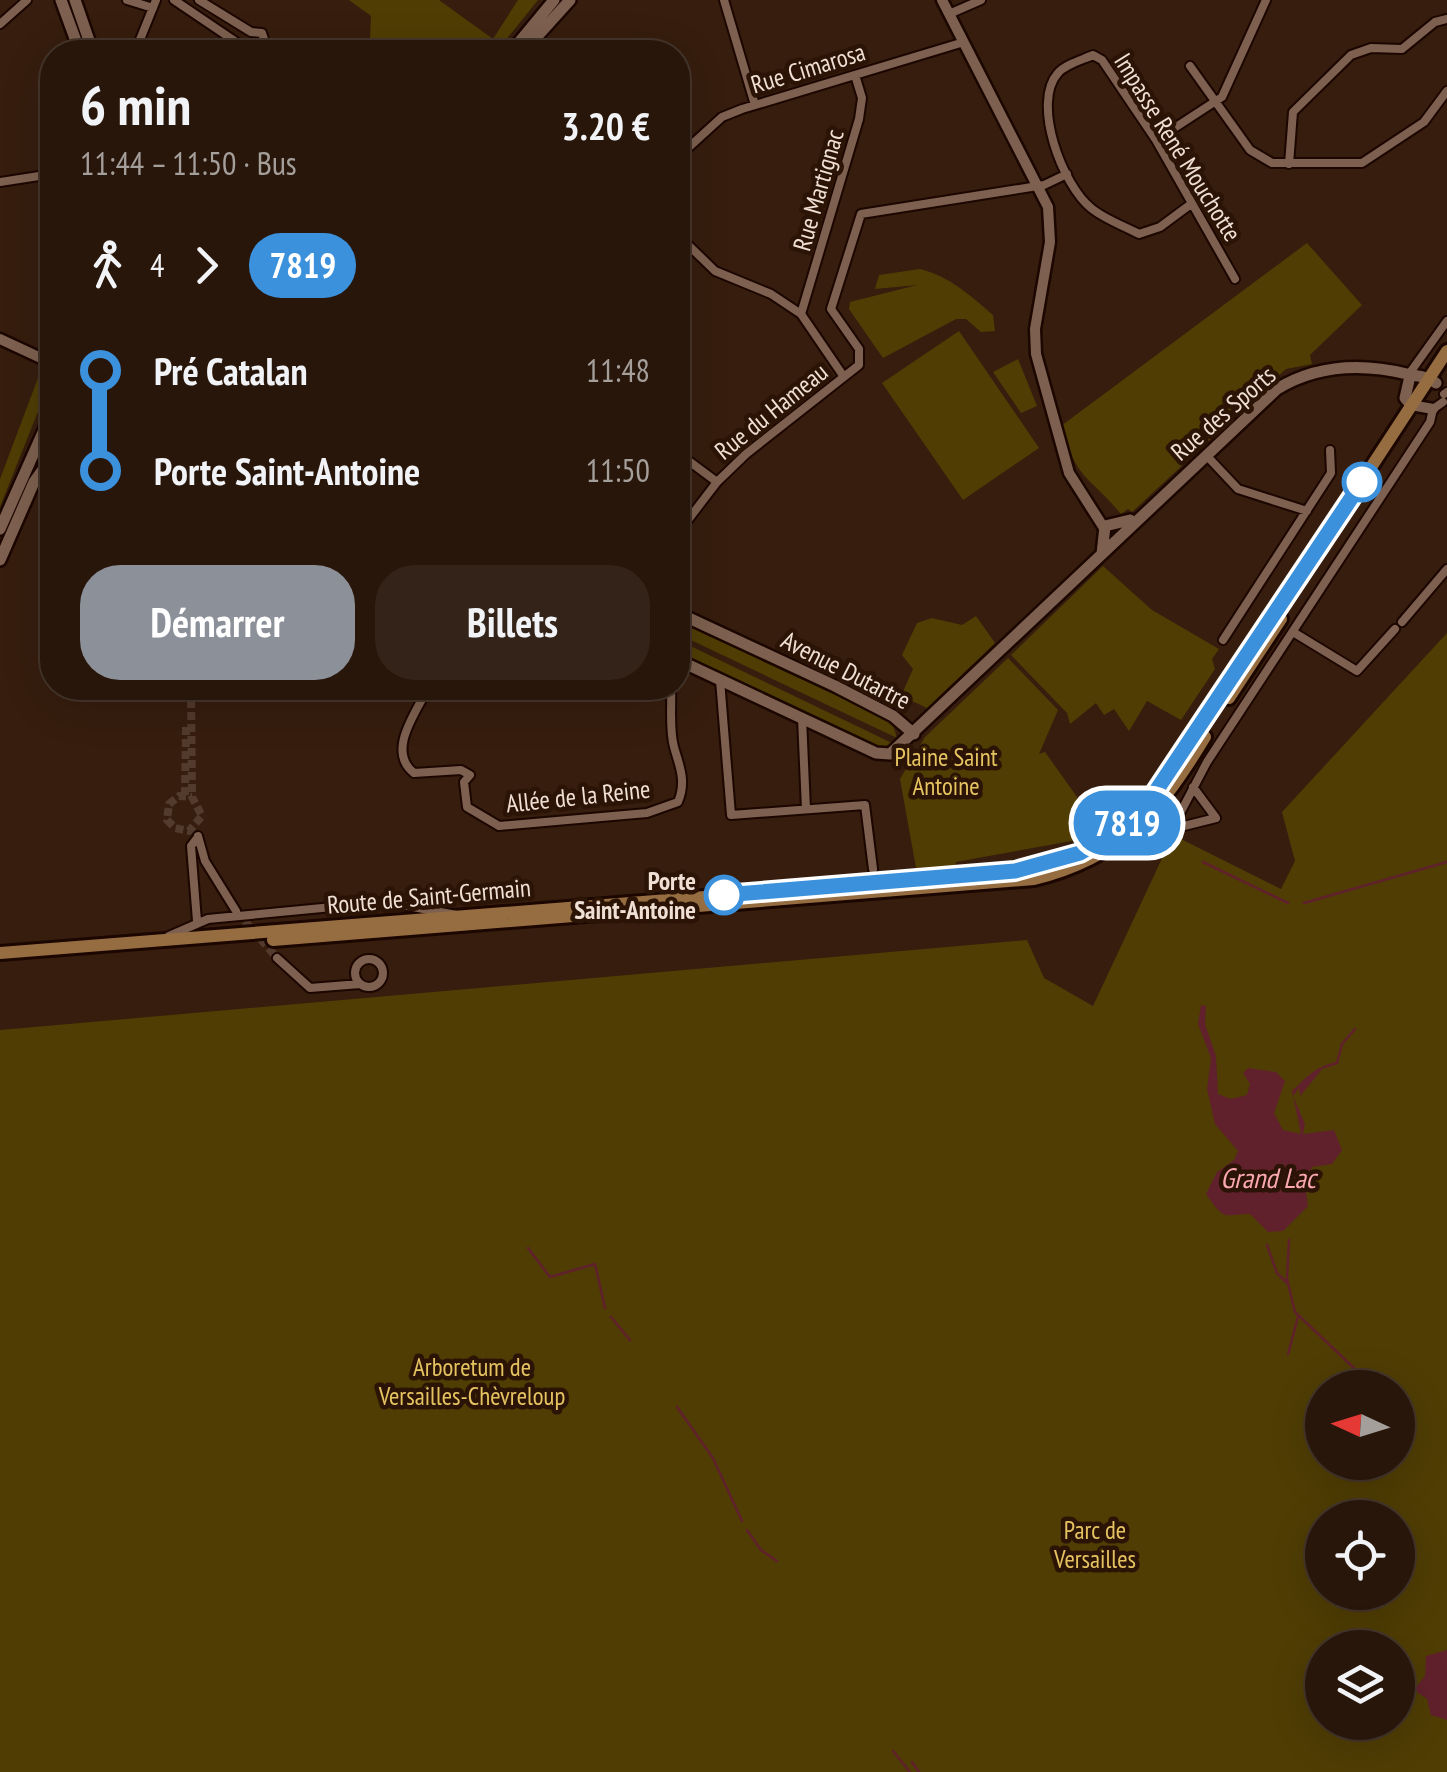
<!DOCTYPE html>
<html lang="fr">
<meta charset="utf-8">
<style>
body{margin:0;font-family:"PT Sans Narrow",sans-serif;background:#342318;color:#f1f3f6;height:100vh;display:flex;flex-direction:column;font-size:38px;white-space:nowrap}
*{box-sizing:border-box;margin:0}
p{font-size:32px;color:#a59f9c}
.icon{flex:none;width:55px;height:55px;fill:none;stroke:currentColor;stroke-width:2;stroke-linecap:round;stroke-linejoin:round}
.map{position:relative;flex:1;overflow:hidden}
.side{position:absolute;left:40px;top:40px;width:650px;height:660px;display:flex;flex-direction:column;background:#28160a;border-radius:40px;box-shadow:0 10px 40px #0002,0 0 0 2px #44352b}
.side>*{flex:none}
.badge{padding:0 20px;border-radius:32px;font-size:35px;line-height:65px}
.needle{width:65px;rotate:274deg}
.controls{position:absolute;left:1305px;top:1370px;display:grid;gap:20px}
.controls a{display:grid;place-items:center;width:110px;height:110px;border-radius:50%;background:#28160a;box-shadow:0 10px 40px #0002,0 0 0 2px #44352b;font-size:50px}
.map>.badge{position:absolute;translate:-50% -50%;box-shadow:0 0 0 5px #fff}
.legs{display:flex;align-items:center;gap:15px;height:110px;padding:0 40px;font-size:32px}
.legs p{margin-inline-start:auto}
.head{display:flex;align-items:center;justify-content:space-between;height:170px;padding:0 40px}
h1{font-size:55px;font-weight:600;line-height:75px}
.action{display:flex;gap:20px;margin-top:auto;padding:20px 40px}
.action a{flex:1;height:115px;border-radius:40px;background:#8c9099;color:#fff;font-size:40px;font-weight:600;line-height:115px;text-align:center}
.action a+a{background:#342318;color:#f1f3f6}
ul{padding:0 40px;list-style:none}
li{display:flex;align-items:center;gap:35px;height:100px;font-size:38px}
li i{display:grid;place-items:center;width:15px;height:100%;margin:0 12px;background:currentColor}
li i::after{content:'';width:25px;height:25px;margin:-12px;border:8px solid;border-radius:50%;background:#28160a}
li p{margin-inline-start:auto}
li:first-child i{background:linear-gradient(#0000 50%,currentColor 0)}
li:last-child i{background:linear-gradient(currentColor 50%,#0000 0)}
.map>svg:first-child{display:block}
.green{fill:#4f3d04;fill-rule:evenodd}
.water{fill:#61212c}
.lines{fill:none;stroke-linecap:round;stroke-linejoin:round}
.stream{stroke:#61212c;stroke-width:2.5}
.minor-tunnel{stroke:#523a2c;stroke-width:8;stroke-dasharray:8 4;stroke-linecap:butt}
.minor-casing{stroke:#1c0600;stroke-width:12}
.tertiary-casing{stroke:#1c0600;stroke-width:15}
.secondary-casing{stroke:#1c0600;stroke-width:16}
.primary-casing{stroke:#1c0600;stroke-width:18}
.minor{stroke:#7d604f;stroke-width:8}
.tertiary{stroke:#7d604f;stroke-width:10}
.secondary{stroke:#7d604f;stroke-width:11}
.primary{stroke:#956d41;stroke-width:12}
.line-1-casing{stroke:#fff;stroke-width:22}
.line-1{stroke:#3c91dc;stroke-width:15}
.stop-1-dot{fill:#fff;stroke:#3c91dc;stroke-width:5}
.labels{text-anchor:middle;dominant-baseline:central;stroke-width:9;stroke-linejoin:round;paint-order:stroke}
.street-label{font-size:25px;fill:#f0dfd5;stroke:#2b1405}
.park-label{font-size:25px;fill:#e6c361;stroke:#2b1405}
.stop-label{font-size:25px;font-weight:bold;fill:#f0dfd5;stroke:#2b1405;text-anchor:end}
.water-label{font-size:28px;font-style:italic;fill:#fba8b1;stroke:#2b1405}
</style>
<div class="map">
<svg width="1447" height="1772" viewBox="0 0 1447 1772">
<rect width="100%" height="100%" fill="#361d0e"/>
<path class="green" d="M 349,0 L 439,0 L 493,39 L 518,0 L 538,0 L 496,52 L 363,52 L 370,39 L 371,16 Z
M 1307,243 L 1362,305 L 1310,355 L 1312,364 L 1286,369 L 1132,512 L 1128,509 L 1121,514 C 1089,475 1078,483 1061,426 Z
M 920,269 C 949,276 971,296 993,315 L 995,331 L 981,332 L 966,319 L 956,319 L 883,358 L 849,309 L 850,302 L 917,285 L 875,289 L 879,275 Z
M 959,331 L 1039,448 L 963,500 L 882,383 Z
M 1018,359 L 1037,406 L 1021,413 L 993,372 Z
M 41,370 L 49,375 L 49,384 L 0,507 L 0,479 Z
M 1103,566 L 1152,610 L 1219,649 L 1212,659 L 1215,669 L 1181,720 L 1147,701 L 1129,731 L 1114,709 L 1104,715 L 1096,703 L 1070,724 L 1067,713 L 1011,655 Z
M 976,616 L 995,643 L 927,708 L 901,696 L 913,669 L 902,655 L 917,623 L 932,618 L 962,625 Z
M 678,620 L 892,722 L 897,738 L 678,634 Z
M 1447,633 L 1447,1772 L 0,1772 L 0,1030 L 1027,940 L 1044,978 L 1093,1006 L 1173,835 L 1281,889 L 1295,861 L 1282,812 ZM 1322,1388 L 1398,1388 L 1398,1462 L 1322,1462 ZM 1322,1518 L 1398,1518 L 1398,1592 L 1322,1592 ZM 1322,1648 L 1398,1648 L 1398,1722 L 1322,1722 Z
M 678,640 L 894,744 L 877,749 L 678,655 Z
M 1008,658 L 1058,710 L 1039,754 L 1045,752 L 1092,818 L 1077,840 L 956,862 L 955,866 L 916,868 L 900,779 L 925,737 Z"/>
<path class="water" d="M 1201,1005 L 1206,1006 L 1205,1024 L 1216,1056 L 1218,1094 L 1231,1099 L 1247,1095 L 1250,1084 L 1243,1073 L 1248,1068 L 1276,1072 L 1285,1081 L 1274,1113 L 1283,1130 L 1301,1134 L 1292,1091 C 1299,1085 1316,1066 1324,1067 L 1300,1096 L 1299,1088 L 1293,1096 L 1305,1124 L 1303,1134 L 1334,1130 L 1342,1150 L 1332,1164 L 1312,1167 L 1305,1183 L 1308,1206 L 1283,1231 L 1268,1232 L 1250,1214 C 1224,1214 1226,1223 1206,1194 L 1217,1172 L 1234,1160 L 1238,1151 L 1215,1124 L 1207,1089 L 1211,1058 L 1198,1024 Z
M 1447,1650 L 1447,1720 L 1431,1715 L 1427,1699 L 1414,1690 L 1425,1676 L 1426,1656 Z"/>
<g class="lines">
<path class="stream" d="M 1203,862 L 1288,903
M 1304,903 L 1447,862
M 1324,1067 L 1337,1063 L 1342,1044 L 1355,1029
M 1289,1240 L 1287,1279 L 1295,1312 L 1357,1371 L 1361,1388
M 1267,1245 L 1277,1273 L 1287,1283
M 528,1248 L 550,1277 L 595,1264 L 605,1308
M 611,1317 L 630,1340
M 1288,1354 L 1298,1317
M 677,1407 L 713,1458 L 742,1521
M 747,1530 L 761,1550 L 777,1561
M 893,1751 L 910,1772
M 912,1762 L 919,1772"/>
<path class="minor-tunnel" d="M 191,688 L 192,797 L 202,816 L 189,831 L 175,828 L 167,820 L 169,804 L 179,796 L 192,797
M 185,795 L 186,727
M 237,912 L 277,958"/>
<g class="minor-casing">
<path id="minor" d="M 127,0 L 153,8
M 174,0 L 251,52
M 199,0 L 251,32 L 262,33 L 268,52
M 724,0 L 755,105
M 949,14 L 981,0
M 0,24 L 27,0
M 135,52 L 156,0
M 1190,66 L 1250,150 L 1272,163 L 1362,163 L 1424,122 L 1447,91
M 1156,140 L 1222,97 L 1266,0
M 678,157 L 722,117 L 742,109 L 964,42
M 1289,164 L 1293,112 L 1351,55 L 1371,48 L 1402,49 L 1435,22 L 1447,19
M 0,182 L 52,174
M 1191,204 L 1160,227 L 1139,234 C 1124,226 1104,219 1091,208 C 1063,186 1031,103 1058,73 C 1066,64 1082,60 1093,55 L 1102,60 L 1156,140 L 1235,279
M 678,235 L 715,271 L 771,294 L 801,314 L 844,377
M 801,314 L 859,119 L 862,98 L 855,75
M 1409,374 L 1447,321
M 1444,394 L 1447,392
M 678,453 L 717,482
M 1206,455 L 1238,489 L 1307,511
M 678,533 L 717,482 L 746,454 L 859,365 L 859,349 L 831,309 L 861,214 L 1044,185 L 1067,174
M 1402,622 L 1447,569
M 1293,632 L 1357,671 L 1395,629
M 1223,640 L 1331,473 L 1330,450
M 720,680 L 731,815 L 865,805 L 873,869
M 428,688 C 416,713 386,751 414,773 L 461,770 L 470,775 L 464,782 L 467,807 L 499,826 L 647,813 L 678,802 C 687,781 679,765 674,747 C 669,729 672,706 671,688
M 802,718 L 806,809
M 1172,823 L 1176,828 L 1216,818 L 1193,787
M 198,836 L 205,861 L 236,911
M 1153,840 L 1165,842 L 1207,762 L 1430,422 L 1433,409 L 1443,402
M 197,921 L 191,846 L 198,837
M 169,936 L 208,919 L 385,902 L 457,915
M 277,958 L 310,988 L 360,984
M355 973a14 14 0 1 1 28 0a14 14 0 1 1-28 0Z"/>
</g>
<g class="tertiary-casing">
<path id="tertiary" d="M 942,0 L 1048,207 L 1050,242 L 1035,329 L 1036,354 L 1069,473 L 1104,528
M 0,339 L 43,359 L 52,368
M 1411,405 L 1433,409"/>
</g>
<g class="secondary-casing">
<path id="secondary" d="M 61,0 L 80,52
M 75,0 L 93,52
M 511,52 L 554,0
M 523,52 L 570,0
M 1410,376 L 1405,398 L 1411,405
M 0,529 L 52,412
M 1102,554 L 1105,526 L 1130,520
M 0,560 L 34,482 L 52,457
M 678,613 L 835,686 L 893,716 L 914,734
M 678,660 L 876,753 L 890,754 L 1277,389 C 1318,364 1362,363 1407,374 C 1419,377 1424,375 1436,383"/>
</g>
<g class="primary-casing">
<path id="primary" d="M 1229,698 L 1281,619
M 273,940 L 1034,879 C 1123,857 1160,811 1205,737
M 0,953 L 995,874 C 1063,866 1123,840 1164,784 L 1447,351"/>
</g>
<use href="#minor" class="minor"/>
<use href="#tertiary" class="tertiary"/>
<use href="#secondary" class="secondary"/>
<use href="#primary" class="primary"/>
</g>
<g class="lines">
<g class="line-1-casing">
<path id="line-1" d="M 724,895 L 1015,871 L 1080,853 L 1108,837 L 1146,806 L 1362,482"/>
</g>
<use href="#line-1" class="line-1"/>
</g>
<g class="stop-1-dot">
<circle cx="1362" cy="482" r="18"/>
<circle cx="724" cy="895" r="18"/>
</g>
<g class="labels">
<g class="street-label">
<text transform="translate(808 68) rotate(-17)">Rue Cimarosa</text>
<text transform="translate(1178 147) rotate(58)">Impasse René Mouchotte</text>
<text transform="translate(818 190) rotate(-74)">Rue Martignac</text>
<text transform="translate(771 411) rotate(-39)">Rue du Hameau</text>
<text transform="translate(1223 413) rotate(-41)">Rue des Sports</text>
<text transform="translate(846 670) rotate(27)">Avenue Dutartre</text>
<text transform="translate(578 796) rotate(-6)">Allée de la Reine</text>
<text transform="translate(429 896) rotate(-5)">Route de Saint-Germain</text>
</g>
<g class="park-label">
<text x="946" y="757">Plaine Saint<tspan x="946" dy="29">Antoine</tspan></text>
<text x="472" y="1367">Arboretum de<tspan x="472" dy="29">Versailles-Chèvreloup</tspan></text>
<text x="1095" y="1530">Parc de<tspan x="1095" dy="29">Versailles</tspan></text>
</g>
<g class="stop-label">
<text x="696" y="881">Porte<tspan x="696" dy="29">Saint-Antoine</tspan></text>
</g>
<g class="water-label">
<text x="1268" y="1177">Grand Lac</text>
</g>
</g>
</svg>
<div class="controls">
<a><svg class="needle" viewBox="-14 -14 28 28"><path d="M0-13l5 13h-10z" fill="#e53935"/><path d="M0 13l5-13h-10z" fill="#a59f9c"/></svg></a>
<a><svg class="icon" aria-label="locate" viewBox="0 0 24 24"><circle cx="12" cy="12" r="6"/><path d="M12 2v4M12 18v4M2 12h4M18 12h4"/></svg></a>
<a><svg class="icon" aria-label="layers" viewBox="0 0 24 24"><path d="M12 4l9 5-9 5-9-5zM3 14l9 5 9-5"/></svg></a>
</div>
<b class="badge" style="left:1127px;top:823px;background:#3c91dc;color:#fff">7819</b>
<section class="side">
<div class="head"><div><h1>6 min</h1><p>11:44 – 11:50 · Bus</p></div><b>3.20 €</b></div>
<div class="legs"><svg class="icon" aria-label="walk" viewBox="0 0 24 24"><circle cx="13" cy="4" r="2"/><path d="M13 8l-2 6 4 7M11 14l-3 7M7 12l3-4h3l4 4"/></svg>4<svg class="icon" aria-label="forward" viewBox="0 0 24 24"><path d="M9 5l7 7-7 7"/></svg><b class="badge" style="background:#3c91dc;color:#fff">7819</b></div>
<ul>
<li><i style="color:#3c91dc"></i><b>Pré Catalan</b><p>11:48</p></li>
<li><i style="color:#3c91dc"></i><b>Porte Saint-Antoine</b><p>11:50</p></li>
</ul>
<div class="action"><a>Démarrer</a><a>Billets</a></div>
</section>
</div>
